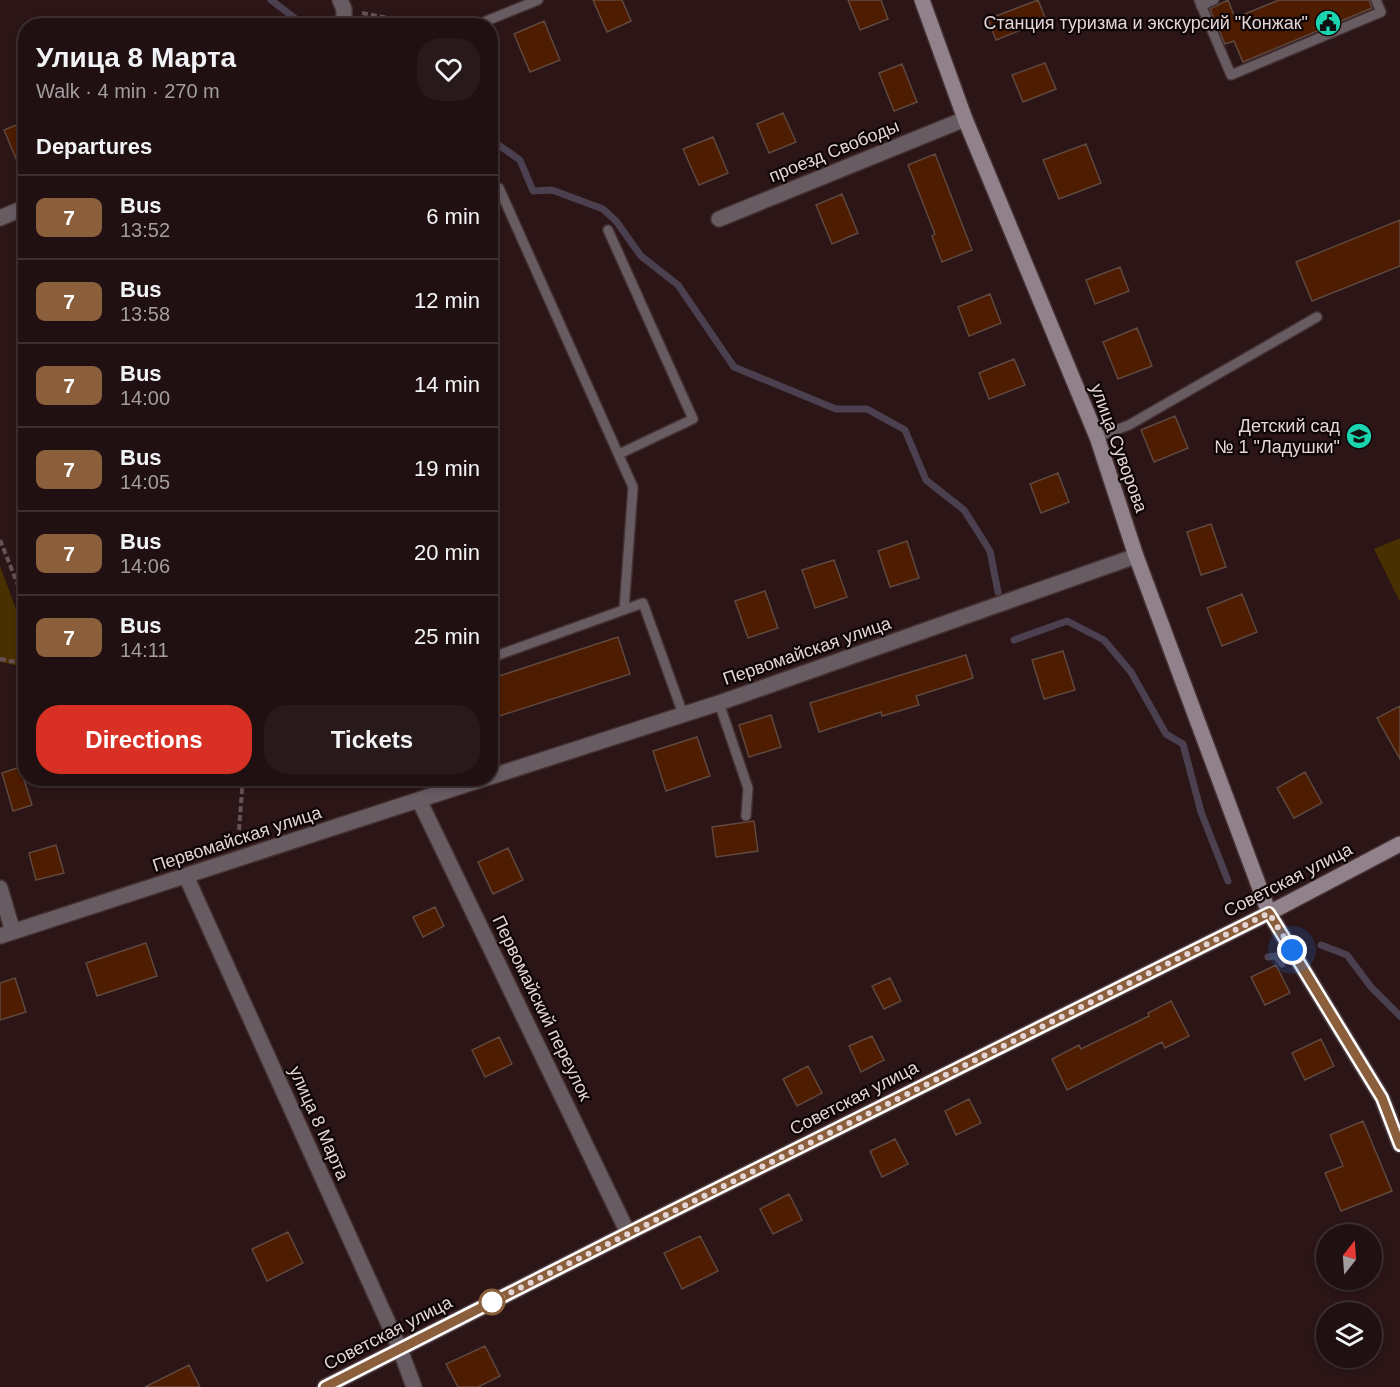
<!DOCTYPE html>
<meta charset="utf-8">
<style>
body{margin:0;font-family:Arial,sans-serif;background:#28191a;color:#f1f3f6;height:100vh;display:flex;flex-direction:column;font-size:22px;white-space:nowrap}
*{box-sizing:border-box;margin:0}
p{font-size:20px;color:#a29d9f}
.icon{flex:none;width:33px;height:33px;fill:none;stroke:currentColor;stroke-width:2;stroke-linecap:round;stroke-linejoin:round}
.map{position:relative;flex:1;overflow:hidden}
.details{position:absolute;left:18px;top:18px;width:480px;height:768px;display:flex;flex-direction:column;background:#201011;border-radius:24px;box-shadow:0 3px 9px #0003,0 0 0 2px #3d3031}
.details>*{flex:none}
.badge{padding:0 12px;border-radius:9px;font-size:21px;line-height:39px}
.needle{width:39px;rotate:17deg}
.controls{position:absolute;left:1316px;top:1224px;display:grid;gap:12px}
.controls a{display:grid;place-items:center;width:66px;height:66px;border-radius:50%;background:#201011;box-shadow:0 3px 9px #0003,0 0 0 2px #3d3031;font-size:30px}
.you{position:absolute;width:30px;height:30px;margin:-15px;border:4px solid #fff;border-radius:50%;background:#1a73e8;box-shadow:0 0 0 9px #1a73e833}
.map>.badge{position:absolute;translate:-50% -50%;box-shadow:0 0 0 3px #fff}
h2{padding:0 18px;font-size:22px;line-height:54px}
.round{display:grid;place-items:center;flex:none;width:63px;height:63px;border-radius:24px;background:#28191a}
.summary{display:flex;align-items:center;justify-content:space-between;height:102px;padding:0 18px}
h1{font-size:28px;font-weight:800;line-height:45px}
.button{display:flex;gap:12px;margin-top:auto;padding:12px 18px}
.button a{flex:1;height:69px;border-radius:24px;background:#d93025;color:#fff;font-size:24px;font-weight:800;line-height:69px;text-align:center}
.button a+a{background:#28191a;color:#f1f3f6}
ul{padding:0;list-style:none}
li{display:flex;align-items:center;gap:18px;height:84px;padding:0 18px;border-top:2px solid #3d3031}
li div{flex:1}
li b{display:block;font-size:22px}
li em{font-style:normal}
li .badge{min-width:66px;font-weight:700;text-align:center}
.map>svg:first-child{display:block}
.green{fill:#493000}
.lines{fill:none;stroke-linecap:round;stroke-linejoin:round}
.stream{stroke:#4b404f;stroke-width:7}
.building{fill:#4e1c00;stroke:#5f483d;stroke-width:1.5}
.lane-casing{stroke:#453032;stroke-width:12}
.street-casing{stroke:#453032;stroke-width:18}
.secondary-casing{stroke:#453032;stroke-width:18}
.path{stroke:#665254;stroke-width:4;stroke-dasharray:6 3;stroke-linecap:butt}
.lane{stroke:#675c62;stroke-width:9}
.street{stroke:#675c62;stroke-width:15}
.secondary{stroke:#91818b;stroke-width:15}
.line-casing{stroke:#fff;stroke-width:14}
.line{stroke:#8b5e3c;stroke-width:9}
.walk{stroke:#e4d4d5;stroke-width:6;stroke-dasharray:0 10.8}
.stop-dot{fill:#fff;stroke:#8b5e3c;stroke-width:3}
.labels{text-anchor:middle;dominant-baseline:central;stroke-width:4.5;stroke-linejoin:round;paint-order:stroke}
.poi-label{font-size:18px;fill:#e4d4d5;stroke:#0d0405;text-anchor:end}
.street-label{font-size:18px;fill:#e4d4d5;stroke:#0d0405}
</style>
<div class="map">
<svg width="1400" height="1387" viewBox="0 0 1400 1387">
<rect width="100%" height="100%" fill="#2b1517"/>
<path class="green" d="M 1400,538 L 1400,602 L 1374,549 Z
M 0,566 L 25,633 L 25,667 L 0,662 Z"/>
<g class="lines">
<path class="stream" d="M 271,0 L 305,26
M 490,139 L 520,160 L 533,191 L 552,190 L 603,209 L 616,221 L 641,256 L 678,285 L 734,367 L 836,409 L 867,409 L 905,430 L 926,480 L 964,510 L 990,551 L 998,592
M 1014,640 L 1067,621 L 1104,640 L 1131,672 L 1166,734 L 1183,744 L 1201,812 L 1228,881
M 1321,945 L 1347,955 L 1371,987 L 1400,1016
M 1268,957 L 1276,956 L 1282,964"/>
</g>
<path class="building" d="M 593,0 L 622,0 L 631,21 L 607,32 Z
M 848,0 L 881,0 L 888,19 L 860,30 Z
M 1038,0 L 1046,20 L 996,40 L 988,19 Z
M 1228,0 L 1235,18 L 1279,0 L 1369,0 L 1372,8 L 1243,62 L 1234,41 L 1225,44 L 1210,9 Z
M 544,21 L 560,60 L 530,72 L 514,34 Z
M 1045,63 L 1056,89 L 1023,102 L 1012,75 Z
M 902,64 L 917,102 L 894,111 L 879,73 Z
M 783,113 L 796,142 L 769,153 L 757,124 Z
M 26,121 L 26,180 L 25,180 L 4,130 Z
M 713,137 L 728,173 L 699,185 L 683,149 Z
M 1086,144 L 1101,183 L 1059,199 L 1043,160 Z
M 935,154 L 972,250 L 942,262 L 932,236 L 935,234 L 908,165 Z
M 842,194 L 858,233 L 832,244 L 816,205 Z
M 1400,220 L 1400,266 L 1312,301 L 1296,262 Z
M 1120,267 L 1129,291 L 1095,304 L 1086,280 Z
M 990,294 L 1001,323 L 969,336 L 958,307 Z
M 1137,328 L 1152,366 L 1118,379 L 1103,342 Z
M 1014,359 L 1025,385 L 989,399 L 979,373 Z
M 1175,416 L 1188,448 L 1154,462 L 1141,430 Z
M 1058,473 L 1069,502 L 1041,513 L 1030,484 Z
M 1211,524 L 1226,567 L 1201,575 L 1187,532 Z
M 907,541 L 919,578 L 890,587 L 878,551 Z
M 834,560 L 847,597 L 815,608 L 802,570 Z
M 765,591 L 778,628 L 748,638 L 735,601 Z
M 1242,594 L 1257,632 L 1222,646 L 1207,608 Z
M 618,637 L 630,674 L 490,719 L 490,679 Z
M 1063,651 L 1075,690 L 1044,699 L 1032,660 Z
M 966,655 L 973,678 L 916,696 L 919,705 L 882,716 L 881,712 L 819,732 L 810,703 Z
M 1400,706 L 1400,759 L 1377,718 Z
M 771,715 L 781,747 L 749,757 L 739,725 Z
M 697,737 L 710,776 L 666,791 L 653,751 Z
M 20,767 L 32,805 L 13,811 L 2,773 Z
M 1305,772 L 1322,803 L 1294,818 L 1277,788 Z
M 754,821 L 758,851 L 716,857 L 712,827 Z
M 56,845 L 64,873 L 36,880 L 29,853 Z
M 508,848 L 523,880 L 493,894 L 478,862 Z
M 435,907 L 444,926 L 423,937 L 413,917 Z
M 146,943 L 157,976 L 97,996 L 86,963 Z
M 1276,965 L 1290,993 L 1265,1005 L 1251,977 Z
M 15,978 L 26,1012 L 0,1020 L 0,983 Z
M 890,978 L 901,1001 L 884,1009 L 872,986 Z
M 1171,1001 L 1189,1036 L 1165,1048 L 1162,1042 L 1067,1090 L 1052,1059 L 1079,1045 L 1081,1049 L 1149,1016 L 1148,1013 Z
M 872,1036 L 884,1060 L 861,1072 L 849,1046 Z
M 499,1037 L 512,1064 L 485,1077 L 472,1050 Z
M 1321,1039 L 1334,1066 L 1305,1080 L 1292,1053 Z
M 808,1066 L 822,1093 L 797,1106 L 783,1079 Z
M 969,1099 L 981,1123 L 956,1135 L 945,1111 Z
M 1363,1121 L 1392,1191 L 1341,1211 L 1325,1173 L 1343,1166 L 1330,1135 Z
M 895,1139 L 908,1164 L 882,1177 L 870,1151 Z
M 789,1194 L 802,1220 L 773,1234 L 760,1209 Z
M 288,1232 L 303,1263 L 267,1281 L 252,1249 Z
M 700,1236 L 718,1271 L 682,1289 L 664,1253 Z
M 485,1346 L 500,1376 L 478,1387 L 458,1387 L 446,1364 Z
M 189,1365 L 200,1387 L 145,1387 Z"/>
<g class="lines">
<g class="lane-casing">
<path id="lane" d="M 1199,0 L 1231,75 L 1381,12 L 1376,0
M 1201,6 L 1214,0
M 474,26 L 538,0
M 499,188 L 633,487 L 624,610
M 608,230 L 693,419 L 619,454
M 1097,437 L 1129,425 L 1317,317
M 490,658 L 643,603 L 683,714
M 719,703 L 748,788 L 746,816"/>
</g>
<g class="street-casing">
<path id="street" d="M 340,0 L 344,9 L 344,26
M 0,218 L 26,207
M 719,219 L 965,119
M 490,777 L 719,703 L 1136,556
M 419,800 L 628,1233
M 186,876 L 400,1349 L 414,1387
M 0,888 L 13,932
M 1269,913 L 1382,1098 L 1400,1145
M 0,936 L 486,778"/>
</g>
<g class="secondary-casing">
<path id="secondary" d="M 922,0 L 965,119 L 1097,437 L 1136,556 L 1269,913
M 325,1387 L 628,1233 L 1269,913 L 1400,844"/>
</g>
<path class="path" d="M 362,13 L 429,26
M 0,540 L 26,605
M 0,659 L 26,664
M 239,830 L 243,778"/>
<use href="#lane" class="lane"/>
<use href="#street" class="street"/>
<use href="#secondary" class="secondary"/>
</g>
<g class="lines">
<g class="line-casing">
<path id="line" d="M 325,1387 L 628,1233 L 1269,913 L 1382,1098 L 1400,1145"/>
</g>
<use href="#line" class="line"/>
<path class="walk" d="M 492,1302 L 1269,913 L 1292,950"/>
</g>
<defs>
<g id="civic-disc" transform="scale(1.35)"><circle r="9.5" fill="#1bd5b1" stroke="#0d0405"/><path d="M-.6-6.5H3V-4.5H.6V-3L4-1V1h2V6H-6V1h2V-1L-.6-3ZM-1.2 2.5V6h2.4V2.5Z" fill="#111"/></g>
<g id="school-disc" transform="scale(1.35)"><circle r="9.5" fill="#1bd5b1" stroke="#0d0405"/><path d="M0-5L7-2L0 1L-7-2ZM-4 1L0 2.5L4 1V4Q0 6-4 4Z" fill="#111"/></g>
</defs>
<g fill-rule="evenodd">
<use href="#civic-disc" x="1328" y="23"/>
<use href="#school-disc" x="1359" y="436"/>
</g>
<circle class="stop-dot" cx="492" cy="1302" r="12"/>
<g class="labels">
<g class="poi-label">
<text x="1308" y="23">Станция туризма и экскурсий "Конжак"</text>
<text x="1340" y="426">Детский сад<tspan x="1340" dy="21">№ 1 "Ладушки"</tspan></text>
</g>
<g class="street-label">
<text transform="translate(834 151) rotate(-22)">проезд Свободы</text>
<text transform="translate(1119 448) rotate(70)">улица Суворова</text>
<text transform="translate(807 651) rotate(-19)">Первомайская улица</text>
<text transform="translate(237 839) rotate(-18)">Первомайская улица</text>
<text transform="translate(1288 880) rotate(-27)">Советская улица</text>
<text transform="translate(542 1008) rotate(64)">Первомайский переулок</text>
<text transform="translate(854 1098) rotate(-27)">Советская улица</text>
<text transform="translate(319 1123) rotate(66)">улица 8 Марта</text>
<text transform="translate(388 1333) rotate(-27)">Советская улица</text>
</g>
</g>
</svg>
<div class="controls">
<a><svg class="needle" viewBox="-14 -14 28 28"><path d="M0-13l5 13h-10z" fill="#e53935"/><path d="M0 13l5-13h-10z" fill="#a29d9f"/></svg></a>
<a><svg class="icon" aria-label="layers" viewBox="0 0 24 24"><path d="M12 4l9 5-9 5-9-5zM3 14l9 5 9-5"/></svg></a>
</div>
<div class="you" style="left:1292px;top:950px"></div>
<section class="details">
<div class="summary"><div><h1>Улица 8 Марта</h1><p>Walk · 4 min · 270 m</p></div><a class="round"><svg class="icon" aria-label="heart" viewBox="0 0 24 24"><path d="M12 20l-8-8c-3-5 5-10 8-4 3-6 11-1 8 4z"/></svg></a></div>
<h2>Departures</h2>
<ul>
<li><span class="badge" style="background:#8b5e3c;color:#fff">7</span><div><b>Bus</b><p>13:52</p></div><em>6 min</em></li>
<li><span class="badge" style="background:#8b5e3c;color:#fff">7</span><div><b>Bus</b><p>13:58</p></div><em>12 min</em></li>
<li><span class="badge" style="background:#8b5e3c;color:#fff">7</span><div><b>Bus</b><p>14:00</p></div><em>14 min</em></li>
<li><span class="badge" style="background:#8b5e3c;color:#fff">7</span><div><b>Bus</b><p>14:05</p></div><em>19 min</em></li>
<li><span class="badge" style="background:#8b5e3c;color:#fff">7</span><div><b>Bus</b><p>14:06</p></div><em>20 min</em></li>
<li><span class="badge" style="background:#8b5e3c;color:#fff">7</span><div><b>Bus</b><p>14:11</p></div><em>25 min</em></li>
</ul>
<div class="button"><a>Directions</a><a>Tickets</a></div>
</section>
</div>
